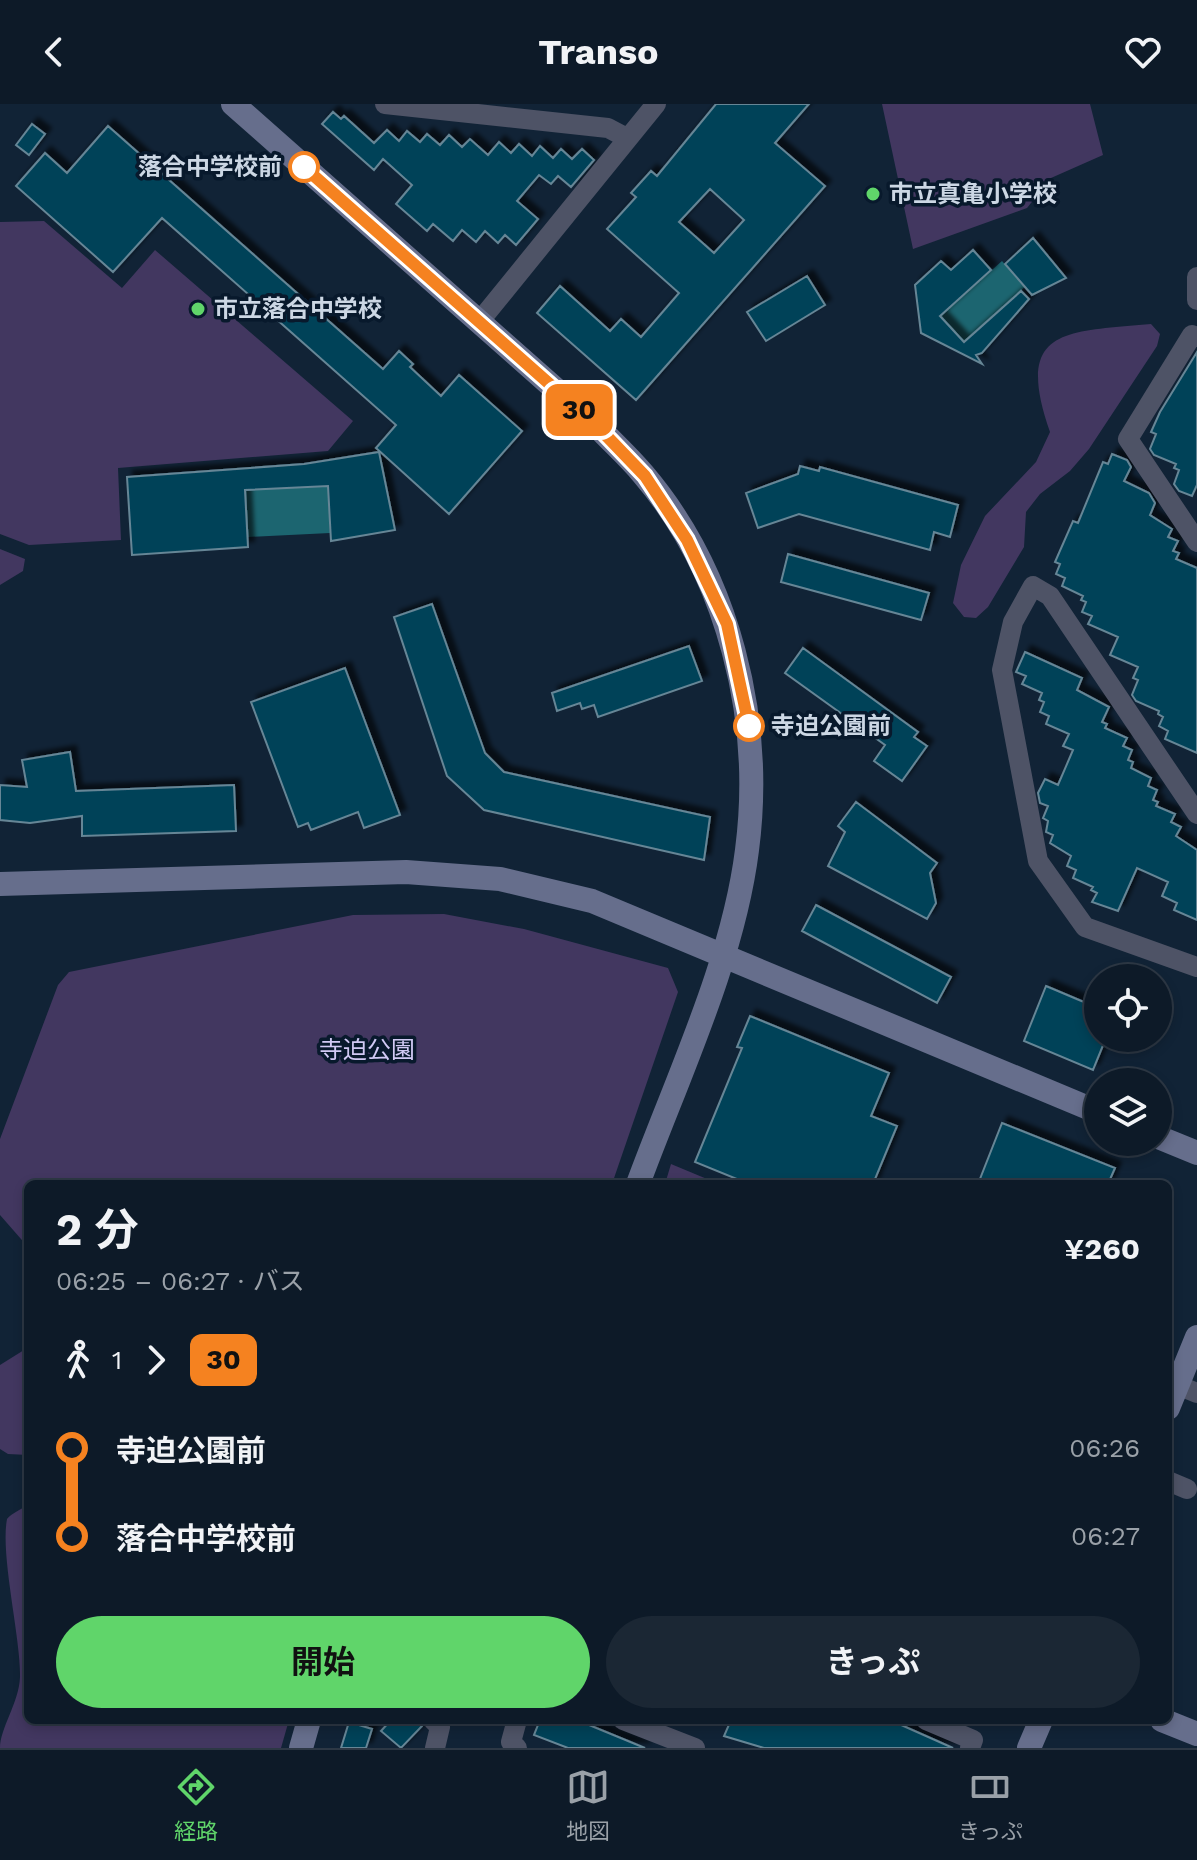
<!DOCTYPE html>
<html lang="ja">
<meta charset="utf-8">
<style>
body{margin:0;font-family:"Work Sans","Noto Sans JP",sans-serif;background:#1b2734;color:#f1f3f6;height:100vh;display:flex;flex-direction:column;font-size:30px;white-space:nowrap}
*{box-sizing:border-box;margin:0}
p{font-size:26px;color:#9aa1a8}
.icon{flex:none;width:44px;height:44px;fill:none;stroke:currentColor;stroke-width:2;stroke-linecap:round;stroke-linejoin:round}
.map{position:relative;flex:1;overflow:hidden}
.details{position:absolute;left:24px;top:1076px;width:1148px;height:544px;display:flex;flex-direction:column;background:#0d1a28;border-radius:12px;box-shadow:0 4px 12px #0003,0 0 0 2px #2d3845}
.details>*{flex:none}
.badge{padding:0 16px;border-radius:12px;font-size:28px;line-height:52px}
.buttons{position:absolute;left:1084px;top:860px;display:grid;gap:16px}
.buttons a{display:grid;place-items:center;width:88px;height:88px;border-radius:50%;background:#0d1a28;box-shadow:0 4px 12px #0003,0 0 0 2px #2d3845;font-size:40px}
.map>.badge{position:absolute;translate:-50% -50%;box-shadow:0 0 0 4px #fff}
.legs{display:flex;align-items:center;gap:12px;height:88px;padding:0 32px;font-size:26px}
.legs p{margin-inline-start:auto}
.headline{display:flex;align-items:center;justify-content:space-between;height:136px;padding:0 32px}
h1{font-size:44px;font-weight:700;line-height:60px}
.button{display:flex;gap:16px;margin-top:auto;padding:16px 32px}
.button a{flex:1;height:92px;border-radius:48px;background:#60d56a;color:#111;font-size:32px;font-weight:700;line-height:92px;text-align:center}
.button a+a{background:#1b2734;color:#f1f3f6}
ul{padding:0 32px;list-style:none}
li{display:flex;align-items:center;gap:28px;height:88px;font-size:30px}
li i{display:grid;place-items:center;width:12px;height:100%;margin:0 10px;background:currentColor}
li i::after{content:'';width:20px;height:20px;margin:-10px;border:6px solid;border-radius:50%;background:#0d1a28}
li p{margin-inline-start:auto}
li:first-child i{background:linear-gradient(#0000 50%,currentColor 0)}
li:last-child i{background:linear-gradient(currentColor 50%,#0000 0)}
header{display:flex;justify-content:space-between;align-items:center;height:104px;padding:0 32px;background:#0d1a28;font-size:36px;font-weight:700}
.tab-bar{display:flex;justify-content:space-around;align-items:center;height:112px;border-top:2px solid #2d3845;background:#0d1a28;font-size:22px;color:#9aa1a8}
.tab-bar a{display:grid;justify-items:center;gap:4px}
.tab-bar .active{color:#60d56a}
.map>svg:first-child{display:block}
.green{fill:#423760}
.water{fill:#1c6570}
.building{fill:#004259;stroke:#668696;stroke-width:2;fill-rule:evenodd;filter:url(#shadow)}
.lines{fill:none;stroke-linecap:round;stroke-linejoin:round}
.street{stroke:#4e5366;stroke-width:20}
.secondary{stroke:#666e8c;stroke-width:24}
.line-1-casing{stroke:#fff;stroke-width:18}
.line-1{stroke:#f58220;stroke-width:12}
.stop-1-dot{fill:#fff;stroke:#f58220;stroke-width:4}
.poi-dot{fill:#60d56a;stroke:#08192c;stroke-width:3}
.labels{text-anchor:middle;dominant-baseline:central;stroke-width:7;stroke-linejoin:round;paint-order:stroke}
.stop-label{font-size:24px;font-weight:bold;fill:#ccd7e4;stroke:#08192c;text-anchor:end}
.poi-label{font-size:24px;font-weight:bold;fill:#ccd7e4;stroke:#08192c;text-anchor:start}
.park-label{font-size:24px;fill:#d1c9f4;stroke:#08192c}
</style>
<header><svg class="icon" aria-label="back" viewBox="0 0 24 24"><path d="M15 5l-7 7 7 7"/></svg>Transo<svg class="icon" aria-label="heart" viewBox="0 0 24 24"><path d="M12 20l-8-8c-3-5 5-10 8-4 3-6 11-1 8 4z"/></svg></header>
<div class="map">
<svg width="1197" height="1644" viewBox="0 0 1197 1644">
<defs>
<filter id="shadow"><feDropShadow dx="6" dy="-6" stdDeviation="2" flood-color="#0009"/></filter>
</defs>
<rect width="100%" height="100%" fill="#112336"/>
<path class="green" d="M 882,0 L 1090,0 L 1103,51 L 1051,74 L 1027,104 L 913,145 Z
M 44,117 L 122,184 L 155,146 L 353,317 L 328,347 L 118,364 L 121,436 L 29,441 L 0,430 L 0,118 Z
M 1151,220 L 1160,230 L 1157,242 L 1089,345 L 1070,367 L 1040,390 L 1026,408 L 1024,443 L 988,503 L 976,514 L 964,513 L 953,499 L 961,461 L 985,412 L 1036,358 L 1050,328 C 1013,223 1066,228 1151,220 Z
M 0,445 L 25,455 L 23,467 L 0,481 Z
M 444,810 L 524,825 L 668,864 L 678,888 L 612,1080 L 28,1080 L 28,1143 L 0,1111 L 0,1035 L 58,881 L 69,868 L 353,811 Z
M 671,1060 L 719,1080 L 665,1080 Z
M 24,1246 L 28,1246 L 28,1351 L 8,1350 L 0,1345 L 0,1261 Z
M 28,1401 L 28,1616 L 289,1616 L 281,1644 L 0,1644 C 0,1624 19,1599 20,1573 C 21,1535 0,1451 7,1415 C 12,1409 22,1405 28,1401 Z"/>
<path class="water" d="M 1002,157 L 1025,183 L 964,238 L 940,212 Z
M 328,382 L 330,429 L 248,433 L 245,386 Z"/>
<path class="building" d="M 716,0 L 809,0 L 775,39 L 825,82 L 636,296 L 537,209 L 560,182 L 610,227 L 621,215 L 641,233 L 679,189 L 607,125 L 636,93 L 631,89 L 651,67 L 657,72 ZM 710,85 L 744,116 L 714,149 L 679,118 Z
M 333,8 L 341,15 L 344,12 L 374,39 L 387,26 L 399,37 L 407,27 L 420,38 L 427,30 L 440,41 L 449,31 L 462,43 L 470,35 L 488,51 L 499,38 L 511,49 L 519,40 L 532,52 L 540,42 L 553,54 L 561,45 L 572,55 L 582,45 L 594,56 L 571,83 L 558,72 L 551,80 L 539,71 L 517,97 L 538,115 L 516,141 L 505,131 L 498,139 L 485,127 L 476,138 L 462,126 L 453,137 L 433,120 L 427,127 L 396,100 L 412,81 L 383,55 L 374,66 L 322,20 Z
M 32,20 L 45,30 L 29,51 L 16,41 Z
M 108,22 L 383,265 L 399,247 L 413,260 L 410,263 L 441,292 L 459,271 L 522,327 L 449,410 L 376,344 L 396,321 L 162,114 L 113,168 L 16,82 L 45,49 L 67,69 Z
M 1033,134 L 1066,174 L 1032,191 L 1005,160 Z
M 973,146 L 991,166 L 940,212 L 964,238 L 1021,187 L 1029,195 L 982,249 L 976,251 L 982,260 L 921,229 L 915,181 L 941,157 L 951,166 Z
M 807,172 L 825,201 L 766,237 L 747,208 Z
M 1197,248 L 1197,381 L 1192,392 L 1179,387 L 1174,380 L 1179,366 L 1174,364 L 1176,360 L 1154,351 L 1150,345 L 1156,330 L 1151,328 L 1160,308 Z
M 379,348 L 395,426 L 331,437 L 328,382 L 245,386 L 248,443 L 132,451 L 127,373 L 304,360 Z
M 1112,350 L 1127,356 L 1131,363 L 1124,377 L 1149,389 L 1155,399 L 1150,411 L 1172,425 L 1168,433 L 1178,437 L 1173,447 L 1179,449 L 1176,455 L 1197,464 L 1197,649 L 1165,635 L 1168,627 L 1159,622 L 1163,613 L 1158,610 L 1159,607 L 1136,597 L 1132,591 L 1138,576 L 1133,574 L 1138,563 L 1110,551 L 1118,533 L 1088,520 L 1092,512 L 1082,508 L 1086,498 L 1081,496 L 1083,492 L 1062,482 L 1065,474 L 1056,470 L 1060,460 L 1055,458 L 1073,417 L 1078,419 L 1103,358 L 1108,360 Z
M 800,362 L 819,367 L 820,363 L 958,401 L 950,433 L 934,428 L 930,446 L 799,410 L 758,424 L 746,389 L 798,370 Z
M 788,450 L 929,489 L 921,516 L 781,478 Z
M 432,500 L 485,649 L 504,668 L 710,713 L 704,756 L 484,706 L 447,672 L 394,513 Z
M 689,542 L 702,577 L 598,613 L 594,601 L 582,605 L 580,599 L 557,607 L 552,589 Z
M 803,544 L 918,628 L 914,633 L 927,642 L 902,677 L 874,657 L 885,641 L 785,569 Z
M 1025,548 L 1082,574 L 1077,586 L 1109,603 L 1102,618 L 1107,620 L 1105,624 L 1127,634 L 1123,642 L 1132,646 L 1128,656 L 1133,658 L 1131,664 L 1151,674 L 1148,682 L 1157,686 L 1153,696 L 1158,698 L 1156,702 L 1175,710 L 1171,718 L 1181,723 L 1176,732 L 1197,746 L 1197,816 L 1174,806 L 1177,799 L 1162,792 L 1168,778 L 1137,764 L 1118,807 L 1092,798 L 1097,789 L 1091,786 L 1093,783 L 1073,774 L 1076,766 L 1067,762 L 1071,752 L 1050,739 L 1053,731 L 1046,728 L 1048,717 L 1043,714 L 1048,702 L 1040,699 L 1038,689 L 1045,675 L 1058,681 L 1073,646 L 1063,642 L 1069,630 L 1046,620 L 1049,612 L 1040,608 L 1044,598 L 1039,596 L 1042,589 L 1022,580 L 1026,572 L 1016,568 Z
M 345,564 L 400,711 L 364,724 L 358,708 L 311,726 L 308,719 L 298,723 L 251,598 Z
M 70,648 L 76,687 L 234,681 L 236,727 L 82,732 L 82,712 L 30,719 L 0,716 L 0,681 L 27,683 L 22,656 Z
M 856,698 L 937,759 L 930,769 L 936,799 L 927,815 L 828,762 L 845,728 L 838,722 Z
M 816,801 L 951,873 L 937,899 L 802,827 Z
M 1046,882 L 1098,904 L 1098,934 L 1106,934 L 1093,966 L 1024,937 Z
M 750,912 L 889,969 L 871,1012 L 897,1022 L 873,1080 L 749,1080 L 695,1058 L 742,944 L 737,943 Z
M 1002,1019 L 1115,1064 L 1108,1080 L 978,1080 Z
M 391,1616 L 420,1616 L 422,1622 L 401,1644 L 381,1627 Z
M 540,1616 L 577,1616 L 645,1644 L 568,1644 L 534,1631 Z
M 731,1616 L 890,1616 L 953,1644 L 764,1644 L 724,1632 Z
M 349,1618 L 372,1625 L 366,1644 L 341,1644 Z"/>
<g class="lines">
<path class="street" d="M 385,0 L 608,24 L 627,34
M 1197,173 L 1197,196
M 479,218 L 656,0
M 1197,233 L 1192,231 L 1128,335 L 1197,438
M 1197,710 L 1050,492 L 1033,482 L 1013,518 L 1002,566 L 1038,757 L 1085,823 L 1197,863
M 1168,1277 L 1197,1289
M 1168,1377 L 1187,1385
M 433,1616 L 440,1623 L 435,1644
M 623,1616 L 695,1644
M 926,1616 L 973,1636 L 970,1644
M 517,1644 L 511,1638 L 517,1616"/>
<path class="secondary" d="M 233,0 L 597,322 C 612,338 629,353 643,370 C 729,471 764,616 747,746 C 733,858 677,974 638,1080
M 0,780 L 406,768 L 500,775 L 592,797 L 1098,1008
M 1158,1033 L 1197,1049
M 1168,1304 L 1197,1233
M 1162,1616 L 1197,1630
M 301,1644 L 309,1616
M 1029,1644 L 1041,1616"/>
</g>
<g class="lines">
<g class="line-1-casing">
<path id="line-1" d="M 304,63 L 597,322 L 645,372 L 687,436 L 727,520 L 749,622"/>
</g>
<use href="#line-1" class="line-1"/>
</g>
<g class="stop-1-dot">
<circle cx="304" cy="63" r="14"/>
<circle cx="749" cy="622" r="14"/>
</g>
<g class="poi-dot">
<circle cx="873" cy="90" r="8"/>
<circle cx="198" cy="205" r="8"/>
</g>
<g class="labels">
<g class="stop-label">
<text x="282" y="63">落合中学校前</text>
<text x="771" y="622" text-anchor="start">寺迫公園前</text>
</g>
<g class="poi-label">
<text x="889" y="90">市立真亀小学校</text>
<text x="214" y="205">市立落合中学校</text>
</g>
<g class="park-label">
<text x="367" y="946">寺迫公園</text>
</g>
</g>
</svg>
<div class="buttons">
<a><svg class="icon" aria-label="locate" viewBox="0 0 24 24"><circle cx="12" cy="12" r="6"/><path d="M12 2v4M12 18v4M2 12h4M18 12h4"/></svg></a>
<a><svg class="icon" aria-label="layers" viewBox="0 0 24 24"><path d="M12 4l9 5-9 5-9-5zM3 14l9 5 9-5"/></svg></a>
</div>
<b class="badge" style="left:579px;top:306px;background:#f58220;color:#111">30</b>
<section class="details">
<div class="headline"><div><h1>2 分</h1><p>06:25 – 06:27 · バス</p></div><b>¥260</b></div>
<div class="legs"><svg class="icon" aria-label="walk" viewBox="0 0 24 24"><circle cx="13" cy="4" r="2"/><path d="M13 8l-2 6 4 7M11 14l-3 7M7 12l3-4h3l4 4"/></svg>1<svg class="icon" aria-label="forward" viewBox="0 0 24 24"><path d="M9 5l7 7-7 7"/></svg><b class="badge" style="background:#f58220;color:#111">30</b></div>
<ul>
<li><i style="color:#f58220"></i><b>寺迫公園前</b><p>06:26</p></li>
<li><i style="color:#f58220"></i><b>落合中学校前</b><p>06:27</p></li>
</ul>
<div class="button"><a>開始</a><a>きっぷ</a></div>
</section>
</div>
<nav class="tab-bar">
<a class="active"><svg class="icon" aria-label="directions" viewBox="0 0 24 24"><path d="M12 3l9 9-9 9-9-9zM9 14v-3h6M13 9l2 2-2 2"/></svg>経路</a>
<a><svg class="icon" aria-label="map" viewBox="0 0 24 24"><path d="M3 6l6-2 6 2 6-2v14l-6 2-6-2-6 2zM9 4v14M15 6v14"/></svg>地図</a>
<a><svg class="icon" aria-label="tickets" viewBox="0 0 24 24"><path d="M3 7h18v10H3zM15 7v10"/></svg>きっぷ</a>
</nav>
